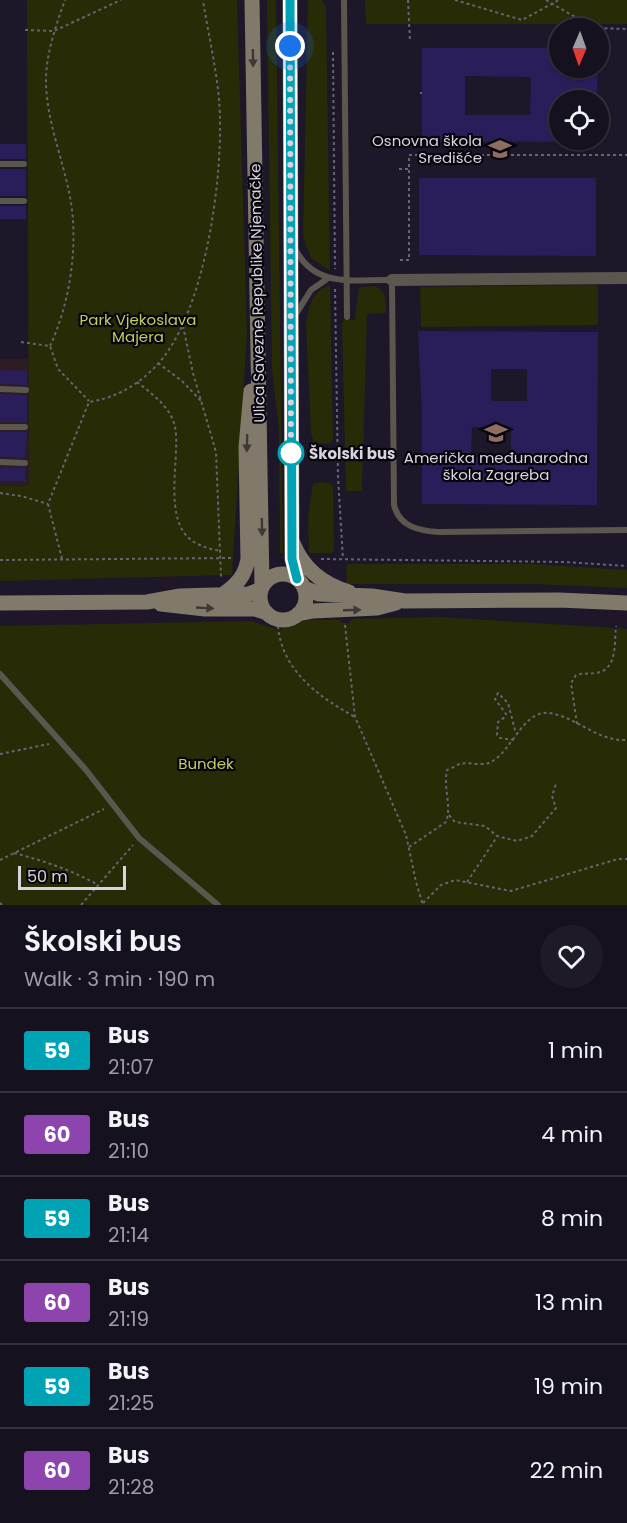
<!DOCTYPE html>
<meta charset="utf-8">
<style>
body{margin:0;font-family:Poppins,sans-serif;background:#1f1a28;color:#f1f3f6;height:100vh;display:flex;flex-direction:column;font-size:22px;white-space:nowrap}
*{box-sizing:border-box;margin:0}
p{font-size:20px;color:#9e9da4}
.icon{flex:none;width:33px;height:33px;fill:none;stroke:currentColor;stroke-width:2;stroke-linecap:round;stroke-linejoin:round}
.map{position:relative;height:905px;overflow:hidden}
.drawer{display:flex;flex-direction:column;background:#16111f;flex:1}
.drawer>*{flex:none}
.badge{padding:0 12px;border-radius:4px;font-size:21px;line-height:39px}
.needle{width:39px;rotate:182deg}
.controls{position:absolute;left:549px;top:18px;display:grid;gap:12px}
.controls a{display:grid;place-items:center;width:60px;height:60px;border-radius:50%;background:#16111f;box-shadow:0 2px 4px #0004,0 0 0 2px #35313d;font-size:30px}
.scale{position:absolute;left:18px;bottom:15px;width:108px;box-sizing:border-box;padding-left:6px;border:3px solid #d7d3df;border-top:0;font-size:16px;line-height:21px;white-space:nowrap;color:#d7d3df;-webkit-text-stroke:4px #07050b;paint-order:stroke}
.you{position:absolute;width:30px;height:30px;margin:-15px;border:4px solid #fff;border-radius:50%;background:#1a73e8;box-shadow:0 0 0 9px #1a73e833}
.map>.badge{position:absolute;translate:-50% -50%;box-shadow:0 0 0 3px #fff}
.round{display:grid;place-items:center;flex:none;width:63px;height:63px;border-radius:32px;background:#1f1a28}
.head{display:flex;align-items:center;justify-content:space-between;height:102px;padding:0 24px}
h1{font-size:28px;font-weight:600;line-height:45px}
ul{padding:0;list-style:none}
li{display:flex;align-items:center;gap:18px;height:84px;padding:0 24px;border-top:2px solid #35313d}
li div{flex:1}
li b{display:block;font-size:22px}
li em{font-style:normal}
li .badge{min-width:66px;font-weight:700;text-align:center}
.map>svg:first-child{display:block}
.industrial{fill:#2d1c23}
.green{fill:#272b06}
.building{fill:#291e59;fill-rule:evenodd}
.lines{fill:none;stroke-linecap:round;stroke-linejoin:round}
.path{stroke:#686372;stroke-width:2;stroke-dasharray:3 3;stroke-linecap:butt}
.lane{stroke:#5c574e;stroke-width:6}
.street{stroke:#5c574e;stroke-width:12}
.secondary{stroke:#81796a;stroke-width:15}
.oneway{fill:#3e3936}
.line-casing{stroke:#fff;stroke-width:14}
.line{stroke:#00a3b4;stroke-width:9}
.walk{stroke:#d7d3df;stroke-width:6;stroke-dasharray:0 10.8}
.stop-dot{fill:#fff;stroke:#00a3b4;stroke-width:3}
.labels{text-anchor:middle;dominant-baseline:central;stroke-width:4.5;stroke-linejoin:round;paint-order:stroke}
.poi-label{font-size:15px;fill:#d7d3df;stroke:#07050b;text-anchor:end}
.street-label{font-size:15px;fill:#d7d3df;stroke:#07050b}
.park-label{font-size:15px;fill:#bfcd62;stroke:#07050b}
.stop-label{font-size:15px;font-weight:bold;fill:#d7d3df;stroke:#07050b;text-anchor:start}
</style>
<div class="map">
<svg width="627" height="905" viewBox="0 0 627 905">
<rect width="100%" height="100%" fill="#1d1729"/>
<path class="industrial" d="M 0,359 L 28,359 L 29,485 L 0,486 Z"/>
<path class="green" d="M 27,0 L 237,0 L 247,332 L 232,575 L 0,581 L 0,486 L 29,485 Z
M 267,0 L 276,0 L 283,553 L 280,553 L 279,430 L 272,369 Z
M 308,0 L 322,0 L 326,7 L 330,271 L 311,258 L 303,237 Z
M 365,0 L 627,0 L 627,24 L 366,24 Z
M 330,285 L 333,440 L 329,444 L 314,443 L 311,433 L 306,325 C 309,306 311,292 330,285 Z
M 598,285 L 598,325 L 421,327 L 420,287 Z
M 375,286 C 387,291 386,301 386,313 L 367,314 L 362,491 L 346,491 L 342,323 L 344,320 L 355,320 L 359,287 Z
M 323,482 L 331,484 L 333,487 L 334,550 L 331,553 L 309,553 L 308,518 L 313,483 Z
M 349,564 L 532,564 L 627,570 L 627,588 L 531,584 L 347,584 L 346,567 Z
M 439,617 L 614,628 L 614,633 L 616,634 L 617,628 L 627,629 L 627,905 L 0,905 L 0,626 L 251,621 L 282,631 L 281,629 L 308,620 L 341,620 L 341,623 L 349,623 L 352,619 Z"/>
<path class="building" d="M 422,48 L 560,48 L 560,68 L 598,68 L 597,100 L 560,100 L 560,142 L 422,141 ZM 465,76 L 531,77 L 530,115 L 465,115 Z
M 0,144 L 26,144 L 26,159 L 0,159 Z
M 0,169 L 26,169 L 26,196 L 0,196 Z
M 419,178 L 596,178 L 596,256 L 419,255 Z
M 0,206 L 26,206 L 26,219 L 0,219 Z
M 418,331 L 598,332 L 597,505 L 422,504 L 422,414 ZM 491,369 L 527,369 L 527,401 L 491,401 ZM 472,427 L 511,427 L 511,458 L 471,457 Z
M 0,370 L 27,371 L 27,385 L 0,384 Z
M 0,394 L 27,395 L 27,422 L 0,422 Z
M 0,432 L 27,432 L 25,458 L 0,457 Z
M 0,467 L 25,468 L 25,481 L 0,481 Z"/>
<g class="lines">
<path class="path" d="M 408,0 L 410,42
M 455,0 L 522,20 L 559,0
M 546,0 L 594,28 L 627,29
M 25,30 L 54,31 L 121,0
M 333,52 L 335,269
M 420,93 L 422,93
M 399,169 L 408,169
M 400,260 L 409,260 L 409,155 L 627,155
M 335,289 L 338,477 L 343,559
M 183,326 L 193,373 L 216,452 L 221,577
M 21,342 L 50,346 L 58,369 L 89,401
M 50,346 C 70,303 79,244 70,197 C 63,159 46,120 46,80 C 46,54 56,25 65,0
M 158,363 L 182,381 L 201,401
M 137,382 C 152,394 171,407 175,427 C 181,457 161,522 194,542 C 202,547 211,549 220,551
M 0,493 L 21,496 L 48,504
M 62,559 L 48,504 L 89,402 C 114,398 135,387 153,369 C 206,319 225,170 219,99 C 216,66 208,33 203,0
M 321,559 L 565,562 L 627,566
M 0,560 L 234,558
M 345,625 L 355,717 L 406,835 L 416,882 L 423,905
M 278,626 C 282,671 319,697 355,717
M 577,724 L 571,683 L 576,675 C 583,673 587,674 595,673 C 618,671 614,643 616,626
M 514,740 L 500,738 L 497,735 L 498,722 L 505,717 L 506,714 L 495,699 L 498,693 L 508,703 L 515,730 L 518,733
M 0,754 L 49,744
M 449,815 L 455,822 L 485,826 L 497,836 L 517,841 L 532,836 L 556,808 L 552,796 L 556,784
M 409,847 L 446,822 C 452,805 443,788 447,770 C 451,769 456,765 460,764 C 469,761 482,767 491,762 C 512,751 523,710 549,713 C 577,717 598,742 627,740
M 14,853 C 44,861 72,870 98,885
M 0,860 L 104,809
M 467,882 L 497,837
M 0,903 L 2,905
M 423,903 L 441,885 L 455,880 L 511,891 L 618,859 L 627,859
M 81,905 L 133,845"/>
<path class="lane" d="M 344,0 L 347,317
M 0,164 L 24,164
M 0,201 L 24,201
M 295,249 C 316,289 353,279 392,280 L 394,505 C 399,527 420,531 439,532 L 627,530
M 296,314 L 311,290 L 327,279
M 0,389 L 26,390
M 0,427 L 25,427
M 0,462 L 25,463
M 0,674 L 86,770 L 139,838 L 218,905"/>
<path class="street" d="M 392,280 L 627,278"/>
<path class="secondary" d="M 252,0 L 262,586
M 290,0 L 292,559 L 298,579
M 293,543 C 303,569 322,584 349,592
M260 597a23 23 0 1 1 46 0a23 23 0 1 1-46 0Z
M 304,588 L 319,594 L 372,596 L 405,601 L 559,600 L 627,603
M 222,595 C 237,585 245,576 248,559 L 246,447 L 251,391
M 0,603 L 147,602 L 180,596 L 249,594 L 261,589
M 161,604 L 205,609 L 255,609 L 267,613
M 298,614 L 313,611 L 377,608 L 396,603"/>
</g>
<defs><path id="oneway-solid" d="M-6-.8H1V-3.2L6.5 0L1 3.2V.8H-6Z" transform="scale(1.5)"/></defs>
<g class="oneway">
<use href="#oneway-solid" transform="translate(253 58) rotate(89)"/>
<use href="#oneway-solid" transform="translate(247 443) rotate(91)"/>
<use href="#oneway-solid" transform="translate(262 527) rotate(89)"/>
<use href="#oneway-solid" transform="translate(205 608) rotate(3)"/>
<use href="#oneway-solid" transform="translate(352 610) rotate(-2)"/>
</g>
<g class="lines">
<g class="line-casing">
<path id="line" d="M 290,0 L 292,559 L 297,579"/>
</g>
<use href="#line" class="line"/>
<path class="walk" d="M 290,46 L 291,453"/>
</g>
<defs>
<g id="school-bare" transform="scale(1.8)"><path d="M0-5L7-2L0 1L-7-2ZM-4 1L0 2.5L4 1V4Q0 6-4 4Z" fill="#8d6e63" stroke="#07050b" stroke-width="2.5" paint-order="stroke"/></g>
</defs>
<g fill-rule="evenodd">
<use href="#school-bare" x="500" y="149"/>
<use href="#school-bare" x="496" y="433"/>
</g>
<circle class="stop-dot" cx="291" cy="453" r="12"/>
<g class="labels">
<g class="poi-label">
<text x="482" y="140">Osnovna škola<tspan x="482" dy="17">Središće</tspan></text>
<text x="496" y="457" text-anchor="middle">Američka međunarodna<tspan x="496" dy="17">škola Zagreba</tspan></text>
</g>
<g class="street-label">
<text transform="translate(257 293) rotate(-91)">Ulica Savezne Republike Njemačke</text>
</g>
<g class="park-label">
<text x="138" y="319">Park Vjekoslava<tspan x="138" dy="17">Majera</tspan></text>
<text x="206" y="763">Bundek</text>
</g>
<g class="stop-label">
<text x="309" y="453">Školski bus</text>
</g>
</g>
</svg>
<div class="controls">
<a><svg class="needle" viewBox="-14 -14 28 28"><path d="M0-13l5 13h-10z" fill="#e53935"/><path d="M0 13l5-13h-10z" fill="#9e9da4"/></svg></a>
<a><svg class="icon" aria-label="locate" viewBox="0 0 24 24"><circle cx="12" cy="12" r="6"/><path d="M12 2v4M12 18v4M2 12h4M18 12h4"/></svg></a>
</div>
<div class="scale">50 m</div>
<div class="you" style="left:290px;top:46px"></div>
</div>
<section class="drawer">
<div class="head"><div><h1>Školski bus</h1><p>Walk · 3 min · 190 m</p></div><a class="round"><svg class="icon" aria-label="heart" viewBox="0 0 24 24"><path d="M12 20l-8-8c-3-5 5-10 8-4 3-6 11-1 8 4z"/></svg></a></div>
<ul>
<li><span class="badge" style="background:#00a3b4;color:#fff">59</span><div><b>Bus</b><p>21:07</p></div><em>1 min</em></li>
<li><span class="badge" style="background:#8e44ad;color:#fff">60</span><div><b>Bus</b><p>21:10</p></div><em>4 min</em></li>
<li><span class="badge" style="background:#00a3b4;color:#fff">59</span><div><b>Bus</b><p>21:14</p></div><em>8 min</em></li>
<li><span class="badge" style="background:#8e44ad;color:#fff">60</span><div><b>Bus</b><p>21:19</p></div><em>13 min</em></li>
<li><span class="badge" style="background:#00a3b4;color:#fff">59</span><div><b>Bus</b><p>21:25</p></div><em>19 min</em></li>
<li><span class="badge" style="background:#8e44ad;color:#fff">60</span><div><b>Bus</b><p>21:28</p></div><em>22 min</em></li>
</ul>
</section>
